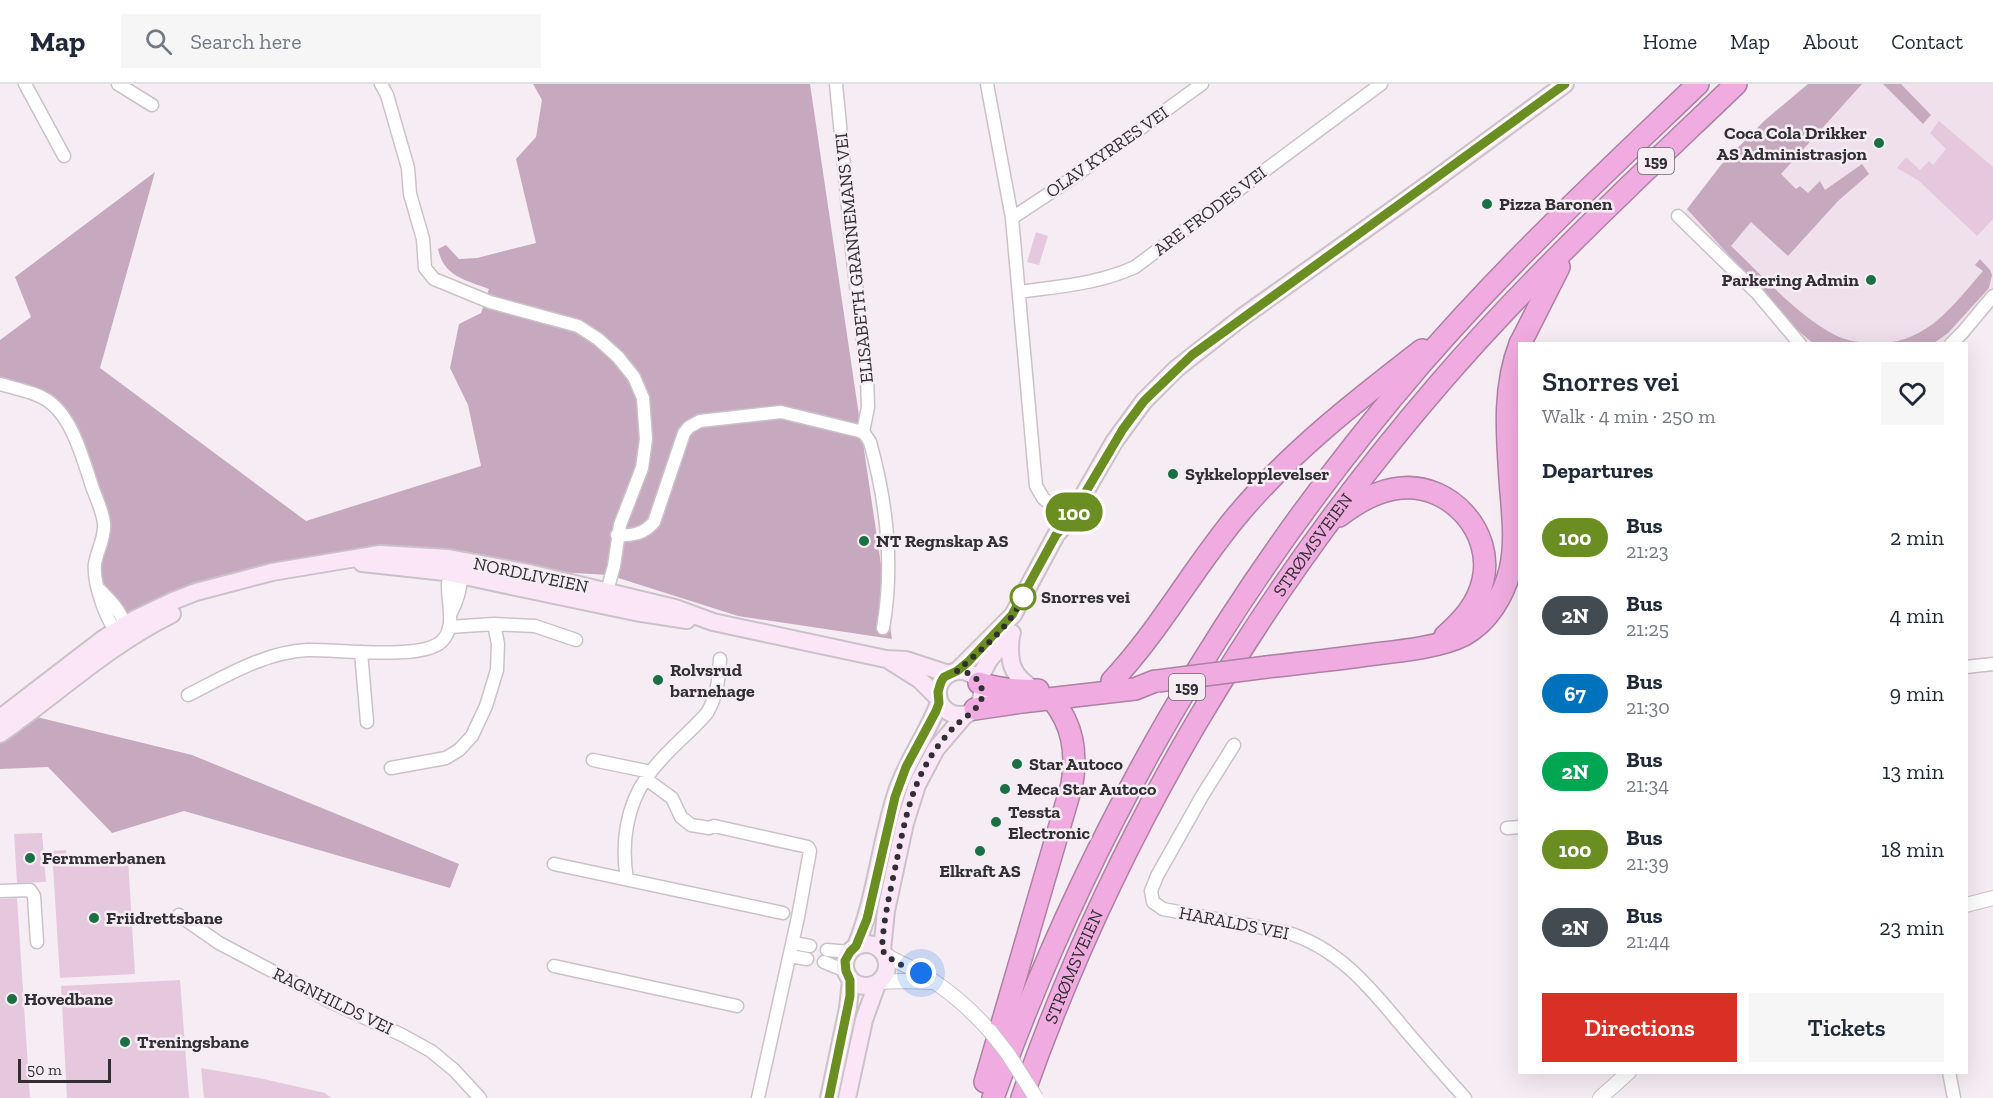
<!DOCTYPE html>
<meta charset="utf-8">
<style>
body{margin:0;font-family:"Zilla Slab",serif;background:#f6f6f7;color:#1f2937;height:100vh;display:flex;flex-direction:column;font-size:22px;white-space:nowrap}
*{box-sizing:border-box;margin:0}
p{font-size:20px;color:#747a83}
.icon{flex:none;width:33px;height:33px;fill:none;stroke:currentColor;stroke-width:2;stroke-linecap:round;stroke-linejoin:round}
.map{position:relative;flex:1;overflow:hidden}
.panel{position:absolute;left:1518px;top:258px;width:450px;height:732px;display:flex;flex-direction:column;background:#fff;border-radius:0px;box-shadow:0 6px 24px #0002}
.panel>*{flex:none}
.badge{padding:0 12px;border-radius:20px;font-size:21px;line-height:39px}
.scale{position:absolute;left:18px;bottom:15px;width:93px;box-sizing:border-box;padding-left:6px;border:3px solid #322f32;border-top:0;font-size:16px;line-height:21px;white-space:nowrap;color:#322f32;-webkit-text-stroke:4px #f5edf3;paint-order:stroke}
.you{position:absolute;width:30px;height:30px;margin:-15px;border:4px solid #fff;border-radius:50%;background:#1a73e8;box-shadow:0 0 0 9px #1a73e833}
.map>.badge{position:absolute;translate:-50% -50%;box-shadow:0 0 0 3px #fff}
h2{padding:0 24px;font-size:22px;line-height:54px}
.round{display:grid;place-items:center;flex:none;width:63px;height:63px;border-radius:0px;background:#f6f6f7}
.head{display:flex;align-items:center;justify-content:space-between;height:102px;padding:0 24px}
h1{font-size:28px;font-weight:600;line-height:45px}
.cta{display:flex;gap:12px;margin-top:auto;padding:12px 24px}
.cta a{flex:1;height:69px;border-radius:0px;background:#d93025;color:#fff;font-size:24px;font-weight:600;line-height:69px;text-align:center}
.cta a+a{background:#f6f6f7;color:#1f2937}
ul{padding:0;list-style:none}
li{display:flex;align-items:center;gap:18px;height:78px;padding:0 24px}
li div{flex:1}
li b{display:block;font-size:22px}
li em{font-style:normal}
li .badge{min-width:66px;font-weight:700;text-align:center}
header{display:flex;align-items:center;gap:36px;box-sizing:border-box;height:84px;padding:0 30px;background:#fff;border-bottom:2px solid #e0e1e3}
header strong{font-size:28px}
nav{display:flex;gap:33px;margin-inline-start:auto;font-size:21px}
.search{width:420px;height:54px;background:#f6f6f7;display:flex;align-items:center;gap:15px;box-sizing:border-box;padding:0 21px;border-radius:0px;color:#747a83;font-size:22px}
.map>svg:first-child{display:block}
.built{fill:#efe0eb}
.green{fill:#e5c8dd}
.forest{fill:#c7a9bf}
.lines{fill:none;stroke-linecap:round;stroke-linejoin:round}
.minor-casing{stroke:#cbc2c8;stroke-width:15}
.tertiary-casing{stroke:#cbc2c8;stroke-width:16}
.secondary-casing{stroke:#cbc2c8;stroke-width:20}
.motorway-casing{stroke:#ae80a3;stroke-width:24}
.minor{stroke:#fff;stroke-width:12}
.tertiary{stroke:#fff;stroke-width:14}
.secondary{stroke:#fae6f6;stroke-width:16}
.motorway{stroke:#f0ace0;stroke-width:21}
.tertiary-bridge-casing{stroke:#cbc2c8;stroke-width:16;stroke-linecap:butt}
.motorway-bridge-casing{stroke:#ae80a3;stroke-width:24;stroke-linecap:butt}
.tertiary-bridge{stroke:#fff;stroke-width:14}
.motorway-bridge{stroke:#f0ace0;stroke-width:21}
.line-casing{stroke:#fff;stroke-width:14}
.line{stroke:#6b8e23;stroke-width:9}
.walk{stroke:#322f32;stroke-width:6;stroke-dasharray:0 10.8}
.poi-dot{fill:#197042;stroke:#f5edf3;stroke-width:2}
.stop-dot{fill:#fff;stroke:#6b8e23;stroke-width:3}
.labels{text-anchor:middle;dominant-baseline:central;stroke-width:5;stroke-linejoin:round;paint-order:stroke}
.shield{fill:#f5edf3;stroke:#6c686c;stroke-width:1.5}
.shield-label{font-size:16px;font-weight:bold;fill:#322f32}
.poi-label{font-size:18px;font-weight:bold;fill:#322f32;stroke:#f5edf3;text-anchor:start}
.street-label{font-size:18px;fill:#322f32;stroke:#f5edf3}
.stop-label{font-size:18px;font-weight:bold;fill:#322f32;stroke:#f5edf3;text-anchor:start}
</style>
<header>
<strong>Map</strong>
<div class="search"><svg class="icon" aria-label="search" viewBox="0 0 24 24"><circle cx="10" cy="10" r="6"/><path d="M15 15l6 6"/></svg>Search here</div>
<nav><a>Home</a><a>Map</a><a>About</a><a>Contact</a></nav>
</header>
<div class="map">
<svg width="1993" height="1014" viewBox="0 0 1993 1014">
<rect width="100%" height="100%" fill="#f5edf3"/>
<path class="built" d="M 1810,0 L 1993,0 L 1993,205 L 1958,248 L 1942,259 L 1811,259 L 1794,249 L 1683,133 L 1687,125 Z"/>
<path class="green" d="M 1939,37 L 1993,83 L 1993,135 L 1977,152 L 1919,97 L 1897,84 L 1906,73 L 1920,86 L 1929,77 L 1933,81 L 1946,65 L 1930,49 Z
M 1036,148 L 1048,152 L 1039,181 L 1027,178 Z
M 42,749 L 46,798 L 17,799 L 14,750 Z
M 66,766 L 67,779 L 128,775 L 135,890 L 60,894 L 52,767 Z
M 17,814 L 30,1014 L 0,1014 L 0,815 Z
M 180,896 L 189,1014 L 67,1014 L 61,902 Z
M 201,984 L 259,994 L 325,1009 L 331,1014 L 204,1014 Z"/>
<path class="forest" d="M 533,0 L 810,0 L 892,555 L 738,532 L 609,491 L 453,482 L 387,475 L 208,507 L 122,550 L 97,499 L 104,440 L 59,326 L 0,300 L 0,256 L 31,233 L 15,193 L 155,88 L 100,284 L 306,437 L 481,382 L 468,321 L 450,284 L 459,240 L 481,229 L 489,205 C 466,196 444,193 438,165 L 446,161 L 459,175 L 477,174 L 536,159 L 516,75 L 536,53 L 542,16 Z
M 1808,0 L 1862,0 L 1781,90 L 1796,105 L 1800,102 L 1808,109 L 1820,97 L 1825,106 L 1862,80 L 1869,90 L 1838,117 L 1788,172 L 1751,138 L 1731,162 C 1761,190 1798,232 1835,251 C 1845,256 1856,258 1867,259 L 1814,260 L 1794,243 L 1687,125 L 1721,81 L 1764,37 Z
M 1883,0 L 1901,0 L 1931,31 L 1923,40 Z
M 1980,175 L 1990,186 L 1992,191 L 1989,204 L 1948,249 L 1934,259 L 1881,259 C 1928,258 1955,219 1983,187 L 1975,181 Z
M 0,624 L 192,671 L 459,780 L 450,804 L 184,727 L 112,749 L 48,683 L 0,685 Z"/>
<g class="lines">
<g class="minor-casing">
<path id="minor" d="M 25,0 L 64,72
M 118,0 L 152,21
M 381,0 L 387,11 L 408,84 L 410,110 L 423,155 L 425,184 L 434,195 L 490,218 L 578,242 L 598,255 L 618,273 L 634,293 L 643,314 L 646,355 L 642,384 L 620,441 L 614,482 L 605,514
M 836,0 L 853,175 L 867,292 L 868,323 L 863,348
M 987,0 L 1012,134 L 1036,402 L 1043,414 L 1069,436
M 1678,132 L 1757,209 L 1800,260
M 1012,134 L 1068,97 L 1202,0
M 1019,208 C 1060,202 1098,200 1135,183 L 1381,0
M 1951,260 L 1963,248 L 1993,212
M 0,300 C 17,305 37,308 51,319 C 74,337 84,379 93,405 C 97,416 103,428 104,440 C 105,455 97,466 95,480 C 93,497 106,541 121,551
M 617,451 C 632,452 644,450 654,438 L 684,349 L 689,343 L 700,337 L 781,328 L 859,347 L 864,349 L 870,358 C 887,419 894,482 883,544
M 100,506 C 111,517 124,530 126,547
M 450,531 C 458,516 463,501 460,484
M 449,543 L 494,540 L 535,542 L 576,556
M 361,568 L 367,638
M 1966,583 L 1993,580
M 188,611 C 224,593 265,568 307,566 C 335,565 423,577 442,557 C 461,538 439,504 453,483
M 1234,661 L 1202,712 L 1157,792 L 1151,807 L 1153,818 L 1163,825 L 1285,848 C 1339,863 1373,907 1407,948 C 1426,970 1445,992 1465,1014
M 593,676 L 651,688
M 391,684 L 446,674 L 459,666 L 472,652 L 486,622 L 497,586 L 498,560 L 494,540
M 646,695 L 672,714 L 681,733 L 691,741 L 709,744 L 714,742 L 808,763 L 810,767 L 798,833 L 758,1014
M 1507,744 L 1520,743
M 554,780 L 783,829
M 627,795 C 621,761 626,722 647,693 C 663,669 688,651 707,629 C 717,612 719,595 720,575
M 0,807 L 30,806 L 34,812 L 37,858
M 179,831 L 219,859 L 333,919 L 402,951 L 431,967 L 454,986 L 480,1014
M 793,859 L 810,862
M 827,866 L 850,868
M 790,872 L 807,875
M 824,878 L 846,887
M 554,882 L 737,922
M 1949,988 L 1954,1014"/>
</g>
<g class="tertiary-casing">
<path id="tertiary" d="M 1966,821 L 1993,814
M 886,871 C 898,879 912,883 924,891 C 951,908 968,923 990,947
M 880,898 L 901,897 L 934,898
M 1600,1014 L 1629,988"/>
</g>
<g class="secondary-casing">
<path id="secondary" d="M 362,479 L 445,488 L 635,528 L 687,536
M 1011,550 C 1008,577 1010,591 1035,606
M 890,577 L 920,596 L 938,614
M938 609a22 22 0 1 1 44 0a22 22 0 1 1-44 0Z
M 957,587 L 1013,531 L 1056,451 L 1069,436 L 1114,358 L 1144,317 L 1176,285 L 1241,234 L 1433,97 L 1565,0
M 978,597 L 989,576 L 1012,549
M 0,634 L 103,555 L 135,535 L 173,517 L 196,508 L 272,488 L 380,470 L 448,474 L 529,489 L 675,524 L 713,538 L 886,575 L 906,576 L 949,590
M 0,650 C 57,610 109,561 172,530
M845 881a21 21 0 1 1 42 0a21 21 0 1 1-42 0Z
M 856,862 C 876,813 880,760 896,710 C 906,678 927,651 939,619
M 882,866 L 886,827 L 905,739 L 917,701 L 936,665 L 965,631
M 829,1014 L 848,924 L 851,896
M 847,1014 L 864,936 L 877,900"/>
</g>
<g class="motorway-casing">
<g id="motorway">
<path d="M 1520,260 L 1559,183"/>
<path d="M 1339,432 C 1358,418 1378,406 1401,404 C 1450,399 1494,448 1483,496 C 1478,520 1462,537 1445,552"/>
<path d="M 1267,583 C 1303,579 1339,575 1375,570 C 1401,567 1441,563 1464,551 C 1488,538 1504,511 1510,486 C 1517,457 1512,425 1510,395 C 1507,350 1503,303 1520,260"/>
<path d="M 1112,597 C 1159,547 1192,486 1236,433 C 1289,369 1356,317 1422,266"/>
<path d="M 979,599 C 998,605 1018,607 1038,606"/>
<path d="M 975,625 L 1022,618 L 1135,605 L 1155,597"/>
<path d="M 985,998 L 1072,700 C 1077,668 1073,641 1052,615"/>
<path d="M 993,1014 C 1089,745 1234,497 1420,281 C 1506,181 1603,91 1698,0"/>
<path id="s1" d="M 1022,1014 C 1114,752 1258,510 1439,300 C 1531,193 1635,97 1736,0"/>
</g>
</g>
<use href="#minor" class="minor"/>
<use href="#tertiary" class="tertiary"/>
<use href="#secondary" class="secondary"/>
<use href="#motorway" class="motorway"/>
<g class="tertiary-bridge-casing">
<path id="tertiary-bridge" d="M 990,947 L 1008,970 L 1036,1014"/>
</g>
<g class="motorway-bridge-casing">
<path id="motorway-bridge" d="M 1158,597 L 1267,583"/>
</g>
<use href="#tertiary-bridge" class="tertiary-bridge"/>
<use href="#motorway-bridge" class="motorway-bridge"/>
</g>
<g class="lines">
<g class="line-casing">
<path id="line" d="M 829,1014 L 850,912 L 850,896 L 846,887 L 845,877 L 850,868 L 856,862 L 867,835 L 895,713 L 906,683 L 936,627 L 939,619 L 938,608 L 941,598 L 944,593 L 957,587 L 968,578 L 1012,531 L 1056,451 L 1069,436 L 1123,345 L 1144,317 L 1192,271 L 1565,0"/>
</g>
<use href="#line" class="line"/>
<path class="walk" d="M 921,889 C 907,884 891,878 882,866 C 883,837 890,809 896,780 C 903,746 909,710 927,679 C 934,666 944,654 954,643 C 963,634 979,626 982,613 C 984,598 972,587 957,587 C 981,566 1010,543 1023,513"/>
</g>
<g class="poi-dot">
<circle cx="1879" cy="59" r="6"/>
<circle cx="1487" cy="120" r="6"/>
<circle cx="1871" cy="196" r="6"/>
<circle cx="1173" cy="390" r="6"/>
<circle cx="864" cy="457" r="6"/>
<circle cx="658" cy="596" r="6"/>
<circle cx="1017" cy="680" r="6"/>
<circle cx="1005" cy="705" r="6"/>
<circle cx="996" cy="738" r="6"/>
<circle cx="980" cy="767" r="6"/>
<circle cx="30" cy="774" r="6"/>
<circle cx="94" cy="834" r="6"/>
<circle cx="12" cy="915" r="6"/>
<circle cx="125" cy="958" r="6"/>
</g>
<circle class="stop-dot" cx="1023" cy="513" r="12"/>
<g class="labels">
<g class="shield">
<rect x="1638" y="64" width="36" height="26" rx="4.5"/>
<rect x="1169" y="590" width="36" height="26" rx="4.5"/>
</g>
<g class="shield-label">
<text x="1656" y="77">159</text>
<text x="1187" y="603">159</text>
</g>
<g class="poi-label">
<text x="1867" y="49" text-anchor="end">Coca Cola Drikker<tspan x="1867" dy="21">AS Administrasjon</tspan></text>
<text x="1499" y="120">Pizza Baronen</text>
<text x="1859" y="196" text-anchor="end">Parkering Admin</text>
<text x="1185" y="390">Sykkelopplevelser</text>
<text x="876" y="457">NT Regnskap AS</text>
<text x="670" y="586">Rolvsrud<tspan x="670" dy="21">barnehage</tspan></text>
<text x="1029" y="680">Star Autoco</text>
<text x="1017" y="705">Meca Star Autoco</text>
<text x="1008" y="728">Tessta<tspan x="1008" dy="21">Electronic</tspan></text>
<text x="42" y="774">Fermmerbanen</text>
<text x="980" y="787" text-anchor="middle">Elkraft AS</text>
<text x="106" y="834">Friidrettsbane</text>
<text x="24" y="915">Hovedbane</text>
<text x="137" y="958">Treningsbane</text>
</g>
<g class="street-label">
<text transform="translate(1107 68) rotate(-35)">OLAV KYRRES VEI</text>
<text transform="translate(1210 127) rotate(-37)">ARE FRODES VEI</text>
<text transform="translate(854 174) rotate(-96)">ELISABETH GRANNEMANS VEI</text>
<text stroke="none"><textPath href="#s1" startOffset="627">STRØMSVEIEN</textPath></text>
<text transform="translate(531 491) rotate(12)">NORDLIVEIEN</text>
<text transform="translate(1234 839) rotate(11)">HARALDS VEI</text>
<text stroke="none"><textPath href="#s1" startOffset="141">STRØMSVEIEN</textPath></text>
<text transform="translate(333 917) rotate(26)">RAGNHILDS VEI</text>
</g>
<g class="stop-label">
<text x="1041" y="513">Snorres vei</text>
</g>
</g>
</svg>
<div class="scale">50 m</div>
<div class="you" style="left:921px;top:889px"></div>
<b class="badge" style="left:1074px;top:428px;background:#6b8e23;color:#fff">100</b>
<section class="panel">
<div class="head"><div><h1>Snorres vei</h1><p>Walk · 4 min · 250 m</p></div><a class="round"><svg class="icon" aria-label="heart" viewBox="0 0 24 24"><path d="M12 20l-8-8c-3-5 5-10 8-4 3-6 11-1 8 4z"/></svg></a></div>
<h2>Departures</h2>
<ul>
<li><span class="badge" style="background:#6b8e23;color:#fff">100</span><div><b>Bus</b><p>21:23</p></div><em>2 min</em></li>
<li><span class="badge" style="background:#424a52;color:#fff">2N</span><div><b>Bus</b><p>21:25</p></div><em>4 min</em></li>
<li><span class="badge" style="background:#0072bc;color:#fff">67</span><div><b>Bus</b><p>21:30</p></div><em>9 min</em></li>
<li><span class="badge" style="background:#00a651;color:#fff">2N</span><div><b>Bus</b><p>21:34</p></div><em>13 min</em></li>
<li><span class="badge" style="background:#6b8e23;color:#fff">100</span><div><b>Bus</b><p>21:39</p></div><em>18 min</em></li>
<li><span class="badge" style="background:#424a52;color:#fff">2N</span><div><b>Bus</b><p>21:44</p></div><em>23 min</em></li>
</ul>
<div class="cta"><a>Directions</a><a>Tickets</a></div>
</section>
</div>
